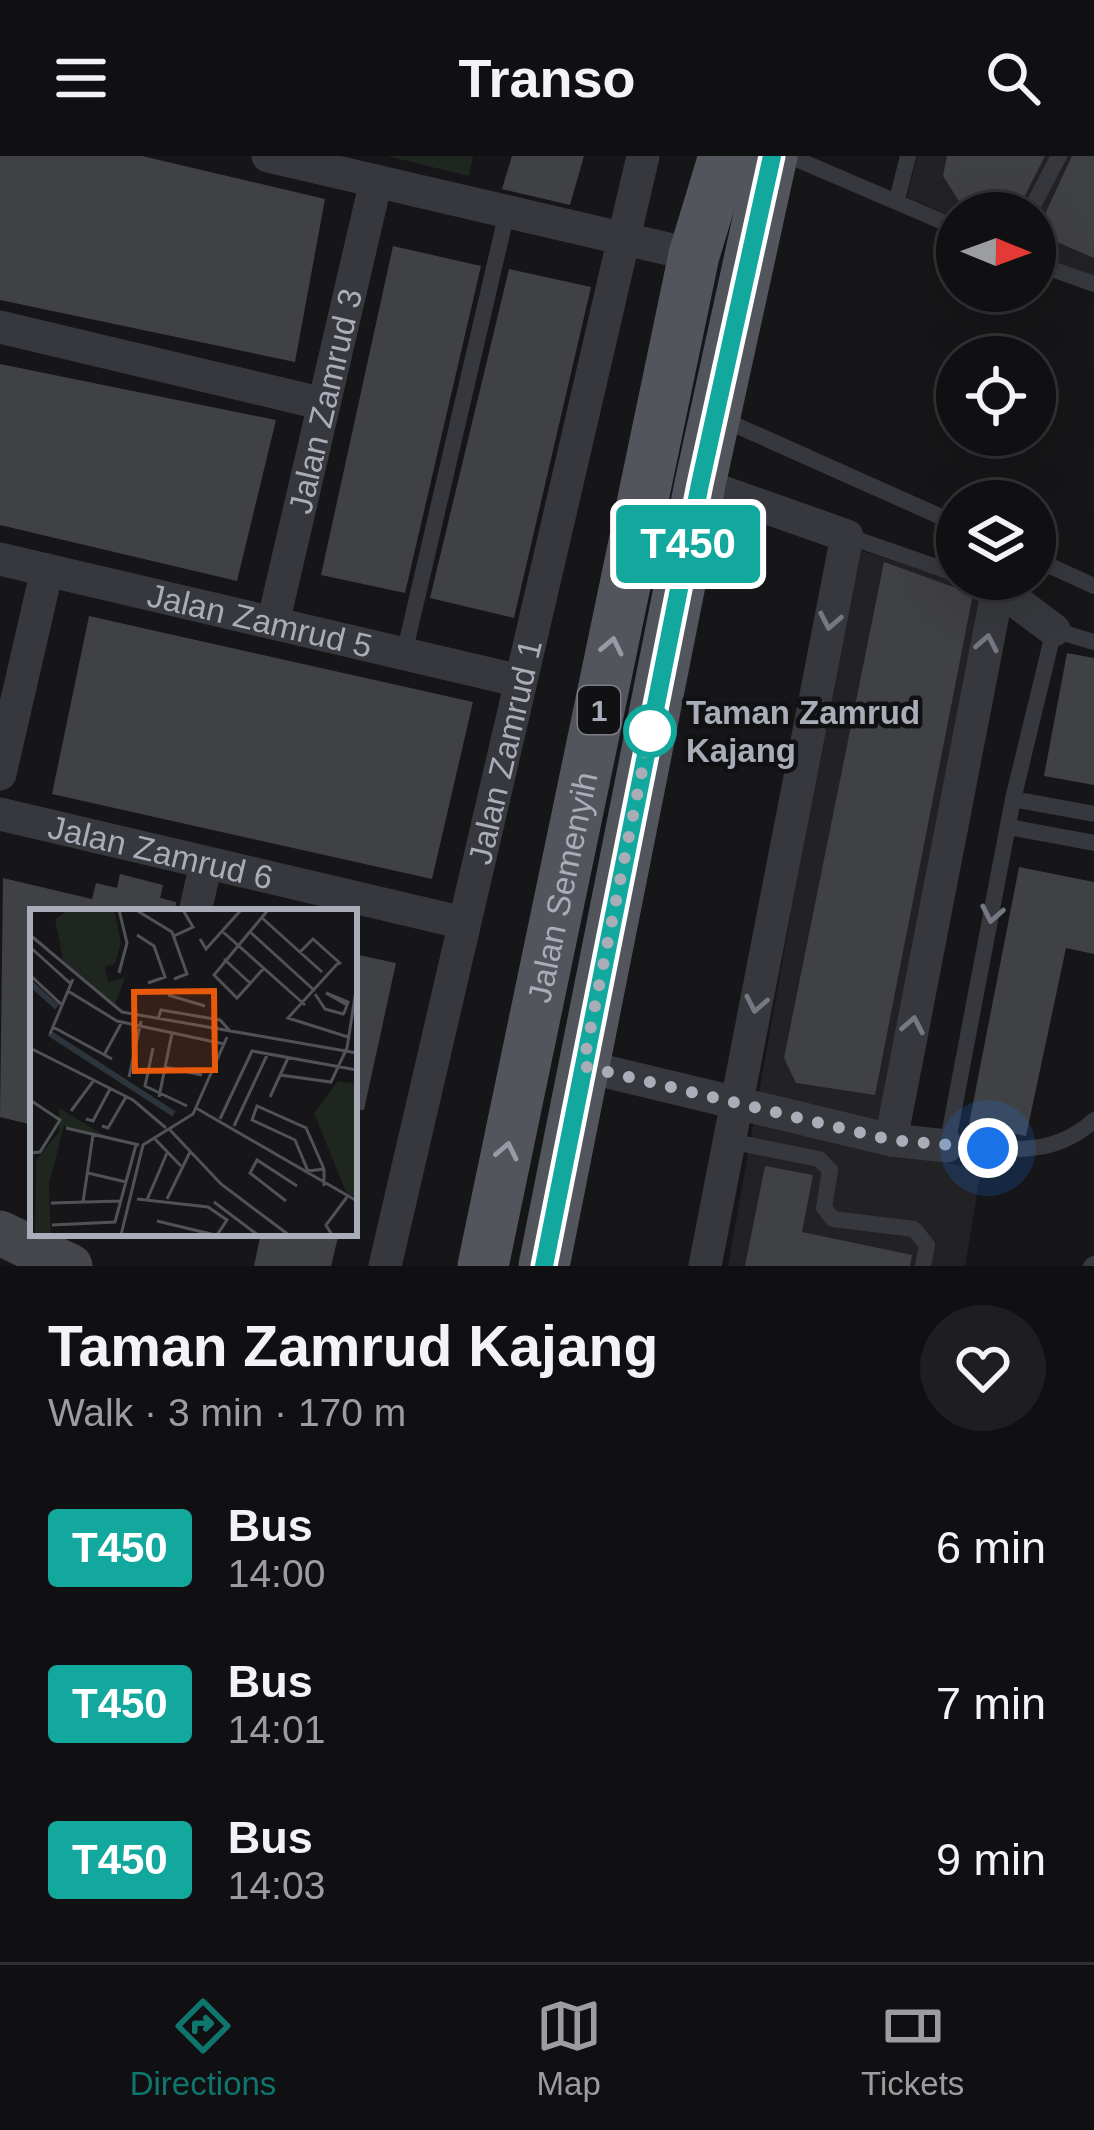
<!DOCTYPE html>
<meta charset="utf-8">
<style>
body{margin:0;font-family:Arial,sans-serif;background:#1e1e20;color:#f1f3f6;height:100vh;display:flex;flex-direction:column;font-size:45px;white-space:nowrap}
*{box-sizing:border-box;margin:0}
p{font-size:39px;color:#9c9d9f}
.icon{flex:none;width:66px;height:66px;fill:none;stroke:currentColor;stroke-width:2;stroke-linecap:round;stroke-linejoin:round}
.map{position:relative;height:1110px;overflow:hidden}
.drawer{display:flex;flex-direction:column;background:#101012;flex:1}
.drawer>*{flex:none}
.badge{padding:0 24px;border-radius:9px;font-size:42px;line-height:78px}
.needle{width:78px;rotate:91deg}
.controls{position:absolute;left:936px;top:36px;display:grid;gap:24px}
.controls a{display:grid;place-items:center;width:120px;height:120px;border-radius:50%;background:#101012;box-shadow:0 12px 48px #0002,0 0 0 3px #303032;font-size:60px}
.you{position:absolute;width:60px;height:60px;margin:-30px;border:9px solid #fff;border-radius:50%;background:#1a73e8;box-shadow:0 0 0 18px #1a73e833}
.map>.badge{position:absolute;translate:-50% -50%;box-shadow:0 0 0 6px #fff}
.round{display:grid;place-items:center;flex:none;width:126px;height:126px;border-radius:63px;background:#1e1e20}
.head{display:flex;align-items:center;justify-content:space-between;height:204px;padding:0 48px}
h1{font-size:57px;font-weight:800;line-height:90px}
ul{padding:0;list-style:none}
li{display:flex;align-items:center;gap:36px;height:156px;padding:0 48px}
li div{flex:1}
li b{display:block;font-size:45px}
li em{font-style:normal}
li .badge{min-width:132px;font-weight:700;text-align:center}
header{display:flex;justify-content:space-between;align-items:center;height:156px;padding:0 48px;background:#101012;font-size:54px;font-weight:800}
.menu{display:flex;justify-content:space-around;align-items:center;height:168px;border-top:3px solid #303032;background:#101012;font-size:33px;color:#9c9d9f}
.menu a{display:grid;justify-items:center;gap:6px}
.menu .active{color:#0f766e}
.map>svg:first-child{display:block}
.built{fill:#222225}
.green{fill:#1e261f}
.building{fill:#404145}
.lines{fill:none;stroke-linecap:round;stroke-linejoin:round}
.lane{stroke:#37383d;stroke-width:16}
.street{stroke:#37383d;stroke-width:33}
.secondary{stroke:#45474d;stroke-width:45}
.primary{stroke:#53555c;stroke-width:51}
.oneway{stroke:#757881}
.oneway2{stroke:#979ba6}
.line-casing{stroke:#fff;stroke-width:27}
.line{stroke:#12a89d;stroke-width:18}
.walk{stroke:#a8adb8;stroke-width:12;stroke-dasharray:0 21.6}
.stop-dot{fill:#fff;stroke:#12a89d;stroke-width:6}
.labels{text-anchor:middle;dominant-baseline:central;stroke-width:9;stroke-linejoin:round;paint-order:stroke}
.shield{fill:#111113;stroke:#7b7e86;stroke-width:3}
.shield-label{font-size:30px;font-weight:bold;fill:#a8adb8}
.street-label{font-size:33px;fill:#a8adb8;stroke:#111113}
.stop-label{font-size:33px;font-weight:bold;fill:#a8adb8;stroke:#111113;text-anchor:start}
.inset-river{fill:none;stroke:#2c353c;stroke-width:6}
.inset-road{fill:none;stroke:#505258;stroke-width:3}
.view{fill:#e8590c;fill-opacity:0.15;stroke:#e8590c;stroke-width:6}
.inset-edge{fill:none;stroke:#a8adb8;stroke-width:6}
</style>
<header><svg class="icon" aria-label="menu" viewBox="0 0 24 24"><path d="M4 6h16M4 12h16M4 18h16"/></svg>Transo<svg class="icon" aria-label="search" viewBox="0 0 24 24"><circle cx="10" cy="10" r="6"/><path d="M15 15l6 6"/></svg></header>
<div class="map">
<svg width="1094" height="1110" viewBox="0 0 1094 1110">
<rect width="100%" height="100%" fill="#161618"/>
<path class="built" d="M 917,0 L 1094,0 L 1094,120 L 1035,98 L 1035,57 L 957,57 L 957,63 L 907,41 Z
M 856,393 L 985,434 L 879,994 L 981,1014 L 965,1110 L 728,1110 Z"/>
<path class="green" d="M 387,0 L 473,0 L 469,20 Z"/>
<path class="building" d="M 0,0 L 142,0 L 325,43 L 295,206 L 0,144 Z
M 512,0 L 584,0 L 570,49 L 502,33 Z
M 947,0 L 1045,0 L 1016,57 L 980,57 L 962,50 L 943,20 Z
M 1072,0 L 1094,0 L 1094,102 L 1036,77 Z
M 393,90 L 481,110 L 405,437 L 321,419 Z
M 509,113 L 591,131 L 514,462 L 430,442 Z
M 0,208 L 276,264 L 237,425 L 0,369 Z
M 884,406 L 973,438 L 875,939 L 796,927 L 784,902 Z
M 89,460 L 473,546 L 432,723 L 52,638 Z
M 1067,497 L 1094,502 L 1094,629 L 1044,620 Z
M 1019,711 L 1094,726 L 1094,798 L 1066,792 L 1026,980 L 969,968 Z
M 120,718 L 163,729 L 160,742 L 176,746 L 175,756 L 33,756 L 33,969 L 0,961 L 3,722 L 92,743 L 96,727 L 117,732 Z
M 354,798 L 396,807 L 364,954 L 354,953 Z
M 765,1010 L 813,1019 L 802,1076 L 912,1099 L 910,1110 L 745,1110 Z
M 261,1077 L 339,1077 L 331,1110 L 254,1110 Z"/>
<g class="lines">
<path class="lane" d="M 789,0 L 957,72
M 897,44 L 908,0
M 1029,57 L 1059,0
M 1035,107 L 1094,128
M 722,263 L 957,368
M 847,380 L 957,418
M 1035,403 L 1094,430
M 972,423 L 998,432
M 1094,486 L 1054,474 L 1013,643 L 947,990 C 1001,992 1051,1004 1094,964
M 404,498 L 507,56
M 1013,643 L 1094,658
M 1009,671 L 1094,687
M 729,985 L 819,1003 L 830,1014 L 824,1052 L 833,1063 L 914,1073 L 927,1089 L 923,1110
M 1091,1110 L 1094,1108"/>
<g class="street">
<path d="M 268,0 L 694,99"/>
<path d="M 0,171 L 324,248"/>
<path d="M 700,328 L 847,380 L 705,1110"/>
<path id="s1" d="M 0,403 L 520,525"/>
<path id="s2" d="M 273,467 L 376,25"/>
<path d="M 0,618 L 47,414"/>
<path id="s3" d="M 0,658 L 464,767"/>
<path d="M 195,756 L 206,707"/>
<path d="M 583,910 L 891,984 L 947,990"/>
<path d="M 891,984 L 998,432 L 1054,474"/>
<path id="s4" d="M 385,1110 L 643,0"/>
</g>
<path class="secondary" d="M 0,1077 L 70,1110"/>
<g class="primary">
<path id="s5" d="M 483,1110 L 694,99 L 724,0"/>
<path d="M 544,1110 L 700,328 L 772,0"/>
</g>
</g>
<defs><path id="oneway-chevron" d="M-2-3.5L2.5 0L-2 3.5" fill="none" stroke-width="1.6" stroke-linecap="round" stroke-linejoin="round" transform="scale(3)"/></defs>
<g class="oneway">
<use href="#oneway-chevron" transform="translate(830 465) rotate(101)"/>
<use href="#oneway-chevron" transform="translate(987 487) rotate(-79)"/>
<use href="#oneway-chevron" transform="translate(992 758) rotate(101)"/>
<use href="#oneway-chevron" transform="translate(756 848) rotate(101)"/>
<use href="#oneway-chevron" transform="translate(913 869) rotate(-79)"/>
</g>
<g class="oneway2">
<use href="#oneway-chevron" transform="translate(612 490) rotate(-78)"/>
<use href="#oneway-chevron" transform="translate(507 995) rotate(-78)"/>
</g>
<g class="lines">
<g class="line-casing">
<path id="line" d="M 544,1110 L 700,328 L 772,0"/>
</g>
<use href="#line" class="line"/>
<path class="walk" d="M 650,575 L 583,910 L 891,984 L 988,992"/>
</g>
<circle class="stop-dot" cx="650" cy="575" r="24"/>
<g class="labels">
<rect class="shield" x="578" y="530" width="42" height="48" rx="9"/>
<g class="shield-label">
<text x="599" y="554">1</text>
</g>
<g class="street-label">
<text stroke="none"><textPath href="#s2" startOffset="228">Jalan Zamrud 3</textPath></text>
<text stroke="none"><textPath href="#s1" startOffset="267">Jalan Zamrud 5</textPath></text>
<text stroke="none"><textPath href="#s4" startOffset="528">Jalan Zamrud 1</textPath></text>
<text stroke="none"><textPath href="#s3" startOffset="165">Jalan Zamrud 6</textPath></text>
<text stroke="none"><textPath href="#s5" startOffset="387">Jalan Semenyih</textPath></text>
</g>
<g class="stop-label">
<text x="686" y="556">Taman Zamrud<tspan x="686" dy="38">Kajang</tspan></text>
</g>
</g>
<g transform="translate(30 753)">
<rect width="327" height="327" fill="#161618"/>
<path d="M 39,1 L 84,1 L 91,34 L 85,55 L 75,57 L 78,73 L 95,69 L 85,95 L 33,51 L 25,10 ZM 308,172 L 327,175 L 327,289 L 316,283 L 284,204 ZM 29,199 L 77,228 L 34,217 L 19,275 L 21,326 L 5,326 L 6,251 L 29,223 Z" fill="#1e261f"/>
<path class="inset-river" d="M 0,74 L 27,98M 19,124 L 144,205"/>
<path class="inset-road" d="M 89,1 L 97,34 L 89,64M 106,1 L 142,23 L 157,65 L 144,70M 231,8 L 292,63M 192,22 L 275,96M 219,22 L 285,82M 0,26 L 92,103 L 327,144M 107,26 L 124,37 L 135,68 L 118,74M 144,27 L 163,18 L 153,1M 170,30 L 176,40 L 211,1M 0,38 L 41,75M 270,43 L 283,30 L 311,55M 194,50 L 221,75M 309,53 L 258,109 L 318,128M 234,59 L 207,89 L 184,66 L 238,1M 0,66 L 32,96M 38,82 L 87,112 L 194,135M 285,85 L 295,100 L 313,105 L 314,104 L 317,96 L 318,93 L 296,84 L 317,96M 138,86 L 175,97M 128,110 L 131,101 L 190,111 L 201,123M 23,118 L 82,150M 20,125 L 43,70M 0,139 L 103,191 L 136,219M 123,139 L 115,177 L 157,197M 74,146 L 92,113M 135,158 L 172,166M 250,166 L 301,173 L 317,139 L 327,75M 99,168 L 111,112M 129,188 L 142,124M 240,188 L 258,149M 0,191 L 30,211 L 10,243 L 0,244M 166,199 L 327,292M 41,202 L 64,171M 56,210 L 63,212 L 80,180M 190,210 L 222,142 L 327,161M 72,217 L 78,219 L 96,188M 204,217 L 238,144M 36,219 L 109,236M 140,221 L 191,275 L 259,326M 124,229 L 151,257M 0,260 L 0,324M 294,260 L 278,262 L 265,231 L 222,211 L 227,197 L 276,219 L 294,260 L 294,277M 58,264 L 96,273M 107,290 L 178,298 L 197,311 L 187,326M 137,290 L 160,243M 117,291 L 137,244M 256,292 L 220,264 L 227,251 L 267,277M 53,293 L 63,226M 184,293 L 228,326M 21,294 L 91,292M 127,312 L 185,326M 22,316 L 85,313 L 106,236M 91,326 L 113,236 L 163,205 L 197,128M 302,326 L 296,316 L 317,288"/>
<path class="view" d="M 184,82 L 185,161 L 105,162 L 104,83 Z"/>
<rect width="327" height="327" class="inset-edge"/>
</g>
</svg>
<div class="controls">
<a><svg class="needle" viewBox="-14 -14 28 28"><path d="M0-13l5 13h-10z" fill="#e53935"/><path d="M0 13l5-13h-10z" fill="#9c9d9f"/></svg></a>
<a><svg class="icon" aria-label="locate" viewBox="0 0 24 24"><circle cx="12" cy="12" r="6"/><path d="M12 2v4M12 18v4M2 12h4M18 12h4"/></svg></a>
<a><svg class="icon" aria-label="layers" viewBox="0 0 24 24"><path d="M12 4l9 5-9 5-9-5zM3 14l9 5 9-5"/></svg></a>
</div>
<div class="you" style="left:988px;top:992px"></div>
<b class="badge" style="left:688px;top:388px;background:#12a89d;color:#fff">T450</b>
</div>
<section class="drawer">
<div class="head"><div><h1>Taman Zamrud Kajang</h1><p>Walk · 3 min · 170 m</p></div><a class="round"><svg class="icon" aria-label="heart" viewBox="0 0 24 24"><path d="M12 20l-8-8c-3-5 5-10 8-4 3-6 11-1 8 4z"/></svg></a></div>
<ul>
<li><span class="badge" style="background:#12a89d;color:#fff">T450</span><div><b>Bus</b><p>14:00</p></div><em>6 min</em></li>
<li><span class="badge" style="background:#12a89d;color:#fff">T450</span><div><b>Bus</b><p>14:01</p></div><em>7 min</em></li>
<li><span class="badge" style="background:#12a89d;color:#fff">T450</span><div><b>Bus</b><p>14:03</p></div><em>9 min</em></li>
</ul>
</section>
<nav class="menu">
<a class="active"><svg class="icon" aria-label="directions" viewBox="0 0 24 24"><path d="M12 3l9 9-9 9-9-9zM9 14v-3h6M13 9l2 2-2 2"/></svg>Directions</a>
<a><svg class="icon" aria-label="map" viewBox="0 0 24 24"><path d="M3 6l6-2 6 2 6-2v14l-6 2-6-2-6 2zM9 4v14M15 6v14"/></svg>Map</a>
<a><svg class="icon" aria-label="tickets" viewBox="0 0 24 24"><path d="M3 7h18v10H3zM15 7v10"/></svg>Tickets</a>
</nav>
